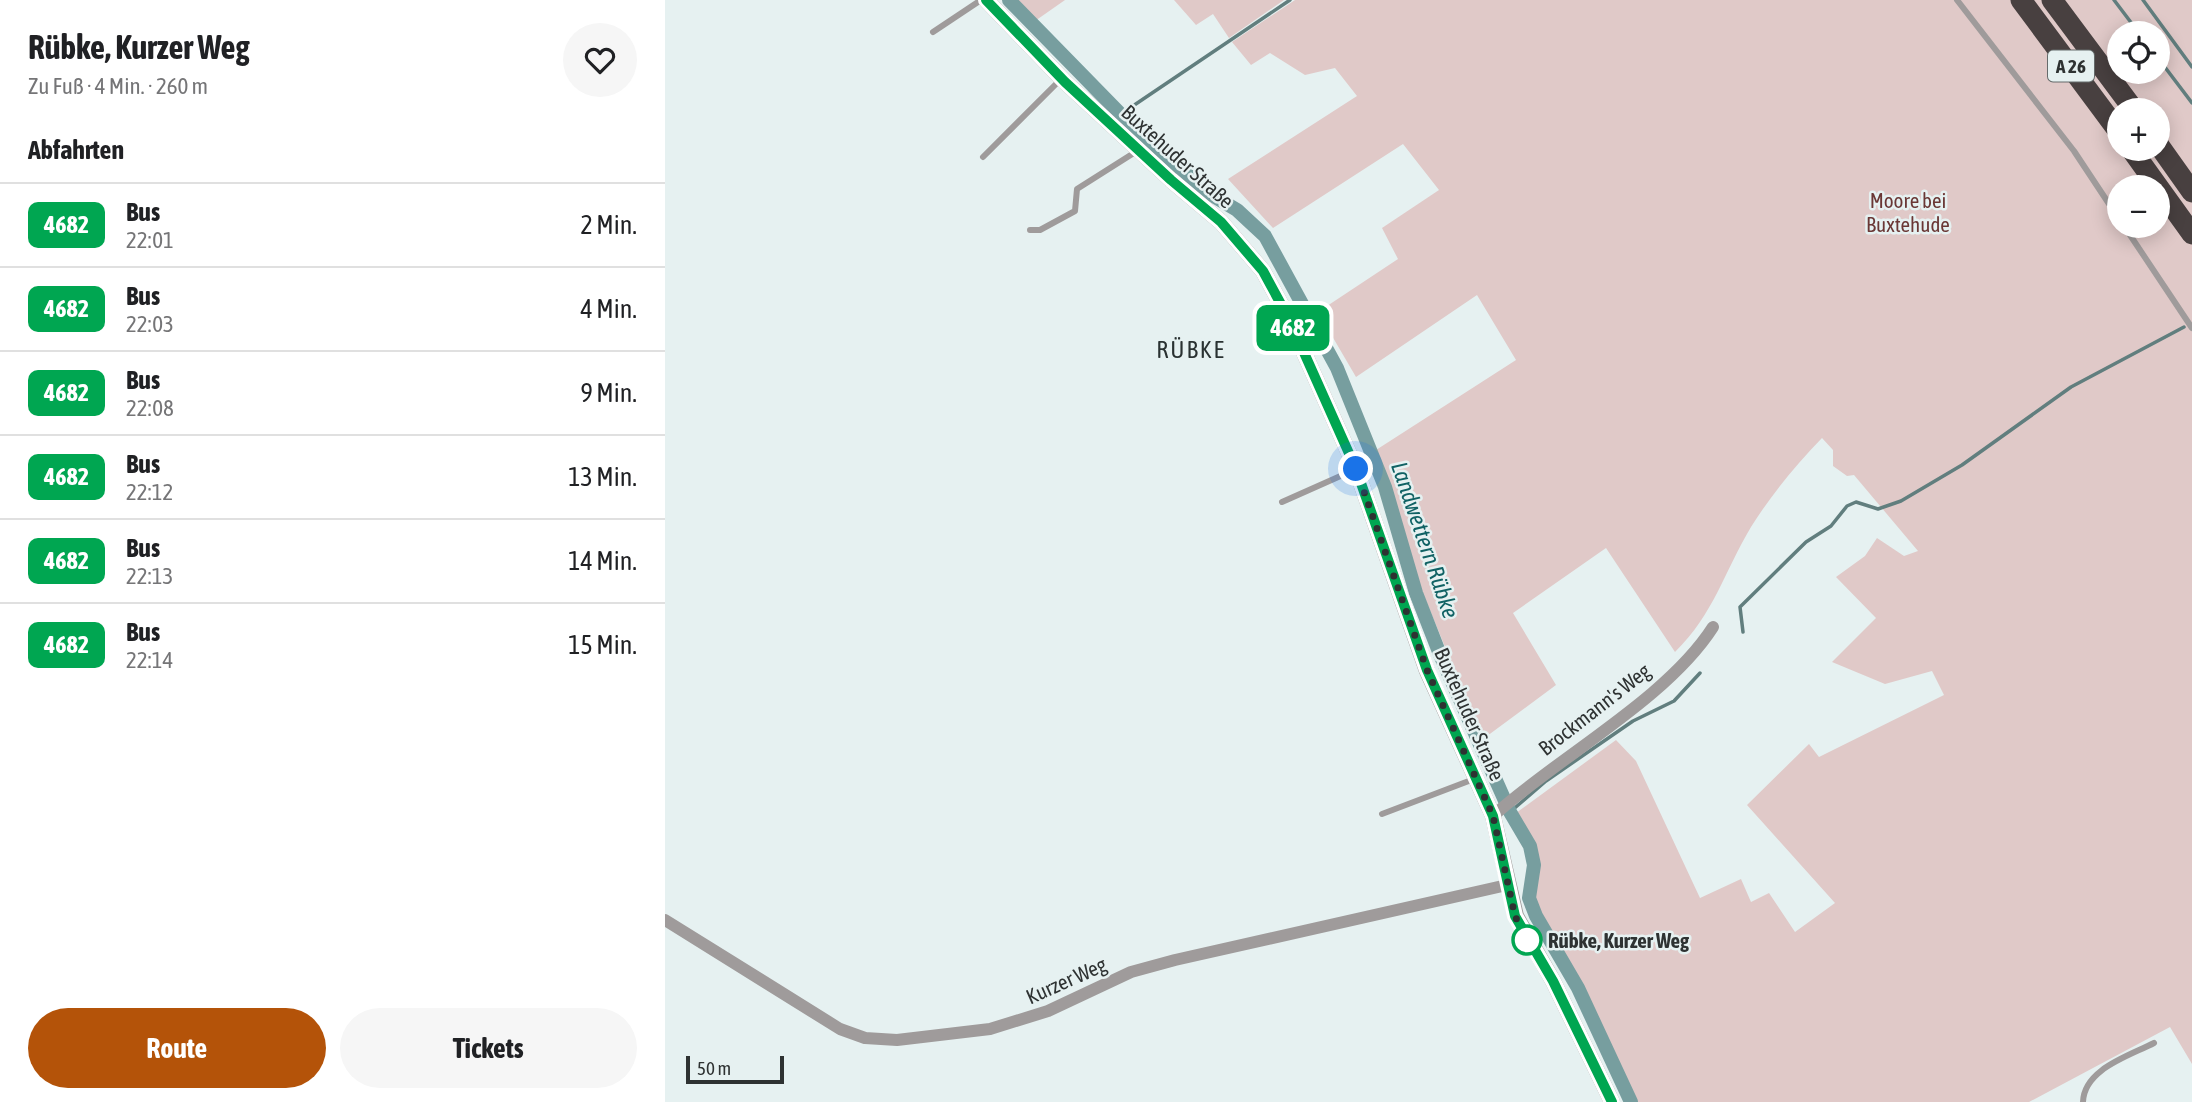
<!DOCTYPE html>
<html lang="de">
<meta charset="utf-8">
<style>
body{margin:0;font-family:"Asap Condensed",sans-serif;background:#f6f6f6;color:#202124;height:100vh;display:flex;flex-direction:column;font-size:26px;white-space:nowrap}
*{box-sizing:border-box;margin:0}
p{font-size:23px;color:#757577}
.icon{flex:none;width:38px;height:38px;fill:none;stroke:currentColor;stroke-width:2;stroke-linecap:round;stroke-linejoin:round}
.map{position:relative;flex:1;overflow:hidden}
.side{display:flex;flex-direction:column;background:#fff;width:665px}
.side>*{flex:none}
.badge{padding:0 14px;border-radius:10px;font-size:24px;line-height:46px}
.fabs{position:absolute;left:1442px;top:21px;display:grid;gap:14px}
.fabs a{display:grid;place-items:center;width:63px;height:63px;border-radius:50%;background:#fff;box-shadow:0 4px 18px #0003;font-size:35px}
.scale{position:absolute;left:21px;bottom:18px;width:98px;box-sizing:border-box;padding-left:7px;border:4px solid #2e3232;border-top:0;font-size:19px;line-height:24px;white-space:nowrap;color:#2e3232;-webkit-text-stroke:5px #e6f1f1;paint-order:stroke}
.you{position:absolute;width:35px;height:35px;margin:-18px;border:5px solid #fff;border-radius:50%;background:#1a73e8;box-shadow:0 0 0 10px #1a73e833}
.map>.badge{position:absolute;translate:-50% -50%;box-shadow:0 0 0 4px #fff}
h2{padding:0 28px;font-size:26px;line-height:63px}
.round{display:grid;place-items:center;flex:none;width:74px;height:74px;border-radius:37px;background:#f6f6f6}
.headline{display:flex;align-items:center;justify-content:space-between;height:119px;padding:0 28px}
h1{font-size:33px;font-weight:700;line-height:52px}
.action{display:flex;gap:14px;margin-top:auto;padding:14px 28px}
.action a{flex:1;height:80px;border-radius:42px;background:#b45309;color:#fff;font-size:28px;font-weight:700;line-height:80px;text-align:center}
.action a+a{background:#f6f6f6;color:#202124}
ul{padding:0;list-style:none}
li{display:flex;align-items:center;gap:21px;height:84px;padding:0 28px;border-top:2px solid #e0e0e0}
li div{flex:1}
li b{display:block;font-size:26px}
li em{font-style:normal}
li .badge{min-width:77px;font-weight:700;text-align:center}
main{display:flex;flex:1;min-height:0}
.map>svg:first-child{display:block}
.green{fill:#e0c9c8;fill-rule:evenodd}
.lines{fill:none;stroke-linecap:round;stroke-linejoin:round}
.stream{stroke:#617e7e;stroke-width:3.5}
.canal{stroke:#779e9f;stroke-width:14}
.service{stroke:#9f9b9b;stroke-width:6}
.minor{stroke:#9f9b9b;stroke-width:12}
.tertiary{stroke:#9f9b9b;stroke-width:16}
.motorway{stroke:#484040;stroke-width:21}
.line-casing{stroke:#fff;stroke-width:16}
.line{stroke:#00a651;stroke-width:10}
.walk{stroke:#2e3232;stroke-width:7;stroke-dasharray:0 12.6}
.stop-dot{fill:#fff;stroke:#00a651;stroke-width:3.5}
.labels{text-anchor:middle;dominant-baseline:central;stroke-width:5;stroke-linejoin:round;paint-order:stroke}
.shield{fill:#e6f1f1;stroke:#656b6b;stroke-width:2}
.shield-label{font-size:19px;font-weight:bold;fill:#2e3232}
.street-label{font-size:21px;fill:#2e3232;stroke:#e6f1f1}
.park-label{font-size:21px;fill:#6a3735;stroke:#e6f1f1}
.stop-label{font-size:21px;font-weight:bold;fill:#2e3232;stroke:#e6f1f1;text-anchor:start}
.water-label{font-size:23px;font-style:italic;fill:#106264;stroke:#e6f1f1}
.quarter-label{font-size:24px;letter-spacing:2px;fill:#2a3232;stroke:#e6f1f1}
</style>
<main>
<section class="side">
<div class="headline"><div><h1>Rübke, Kurzer Weg</h1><p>Zu Fuß · 4 Min. · 260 m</p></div><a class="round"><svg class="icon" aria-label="heart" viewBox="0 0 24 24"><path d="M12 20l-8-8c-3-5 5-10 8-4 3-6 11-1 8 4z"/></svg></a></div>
<h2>Abfahrten</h2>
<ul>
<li><span class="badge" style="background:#00a651;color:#fff">4682</span><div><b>Bus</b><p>22:01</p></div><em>2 Min.</em></li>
<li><span class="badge" style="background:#00a651;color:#fff">4682</span><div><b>Bus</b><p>22:03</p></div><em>4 Min.</em></li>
<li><span class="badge" style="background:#00a651;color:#fff">4682</span><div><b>Bus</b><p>22:08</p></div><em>9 Min.</em></li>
<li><span class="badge" style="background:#00a651;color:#fff">4682</span><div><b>Bus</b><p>22:12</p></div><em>13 Min.</em></li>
<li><span class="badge" style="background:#00a651;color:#fff">4682</span><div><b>Bus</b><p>22:13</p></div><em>14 Min.</em></li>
<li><span class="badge" style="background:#00a651;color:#fff">4682</span><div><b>Bus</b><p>22:14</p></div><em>15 Min.</em></li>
</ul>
<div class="action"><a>Route</a><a>Tickets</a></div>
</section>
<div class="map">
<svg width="1527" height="1102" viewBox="0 0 1527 1102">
<rect width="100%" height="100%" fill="#e6f1f1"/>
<path class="green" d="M 351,0 L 400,0 L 370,21 Z
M 509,0 L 619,0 L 564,38 L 548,14 L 531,25 Z
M 630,0 L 1527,0 L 1527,1064 L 1505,1027 L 1364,1102 L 973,1102 L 920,991 L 874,915 L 867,898 L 873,867 L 869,847 L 851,813 L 951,740 L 971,761 L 1035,898 L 1076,879 L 1086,902 L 1104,893 L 1130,932 L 1170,903 L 1082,805 L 1144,744 L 1154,757 L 1279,695 L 1267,671 L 1220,684 L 1167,662 L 1211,618 L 1171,577 L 1200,556 L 1212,538 L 1239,556 L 1253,551 L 1189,475 L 1182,476 L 1168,466 L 1168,450 L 1157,438 C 1131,465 1106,495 1086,527 C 1059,572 1049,614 1010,652 L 941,548 L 848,613 L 891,685 L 818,739 L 750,574 L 711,450 L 851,360 L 812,295 L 691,377 L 653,312 L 733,259 L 717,228 L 774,190 L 738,144 L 608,228 L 563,179 L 692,96 L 670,68 L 640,75 L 605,53 L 586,65 L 567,42 ZM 1454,33 L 1493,33 L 1493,72 L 1454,72 ZM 1454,110 L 1493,110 L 1493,149 L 1454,149 ZM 1454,187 L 1493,187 L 1493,226 L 1454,226 Z"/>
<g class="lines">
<path class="stream" d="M 1449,0 L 1474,33
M 1478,0 L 1527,67
M 1493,58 L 1527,103
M 456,114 L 625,0
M 1078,632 L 1075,607 L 1141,542 L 1166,526 L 1182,506 L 1191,502 L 1213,509 L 1236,501 L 1297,465 L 1406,387 L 1519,327
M 845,812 L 881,781 L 968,721 L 1009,701 L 1035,673"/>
<path class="canal" d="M 344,0 L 471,130 L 545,194 L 572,210 L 600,236 L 672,368 L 720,487 L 751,593 L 776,657 L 845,812 L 865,846 L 869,865 L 864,898 L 871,916 L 913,988 L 966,1102"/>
<path class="service" d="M 1292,0 L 1409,151 L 1454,219
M 268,32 L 316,0
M 318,157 L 395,80
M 1459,226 L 1527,328
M 365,230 L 375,230 L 410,211 L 412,189 L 472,151
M 617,502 L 689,470
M 717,814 L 809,779
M 1418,1102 C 1419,1069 1464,1056 1489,1043"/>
<path class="minor" d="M 828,816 C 893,757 1002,699 1048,627
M 0,920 L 175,1029 L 200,1038 L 232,1040 L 325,1029 L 383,1011 L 466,972 L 510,960 L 842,885"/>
<path class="tertiary" d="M 321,0 L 400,82 L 506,180 L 556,222 L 598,271 L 624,319 L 691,469 L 762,671 L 828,816 L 851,916 L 888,981 L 947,1102"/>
<path class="motorway" d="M 1356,0 L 1454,132
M 1387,0 L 1469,110
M 1493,144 L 1527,192
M 1466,149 L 1527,234"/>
</g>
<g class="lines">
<g class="line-casing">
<path id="line" d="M 321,0 L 400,82 L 506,180 L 556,222 L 598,271 L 624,319 L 691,469 L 762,670 L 828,816 L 850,916 L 888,981 L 947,1102"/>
</g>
<use href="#line" class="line"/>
<path class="walk" d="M 691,469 L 762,670 L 828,816 L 850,916 L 862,940"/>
</g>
<circle class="stop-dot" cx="862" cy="940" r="14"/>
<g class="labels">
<rect class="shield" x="1383" y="50.5" width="46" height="31" rx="5"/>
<g class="shield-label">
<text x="1406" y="66">A 26</text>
</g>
<g class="street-label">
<text transform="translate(513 156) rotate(42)">Buxtehuder Straße</text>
<text transform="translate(929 709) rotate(-38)">Brockmann's Weg</text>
<text transform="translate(805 714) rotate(66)">Buxtehuder Straße</text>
<text transform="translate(401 980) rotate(-24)">Kurzer Weg</text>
</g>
<g class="park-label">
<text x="1243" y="200">Moore bei<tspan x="1243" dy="24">Buxtehude</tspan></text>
</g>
<g class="stop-label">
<text x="883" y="940">Rübke, Kurzer Weg</text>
</g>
<g class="water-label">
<text transform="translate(760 540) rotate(71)">Landwettern Rübke</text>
</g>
<g class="quarter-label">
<text x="526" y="349">RÜBKE</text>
</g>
</g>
</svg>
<div class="fabs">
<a><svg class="icon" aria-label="locate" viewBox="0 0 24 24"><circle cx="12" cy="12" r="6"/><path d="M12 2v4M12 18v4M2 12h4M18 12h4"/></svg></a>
<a>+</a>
<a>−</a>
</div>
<div class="scale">50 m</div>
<div class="you" style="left:691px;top:469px"></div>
<b class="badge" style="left:628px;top:328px;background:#00a651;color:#fff">4682</b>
</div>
</main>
